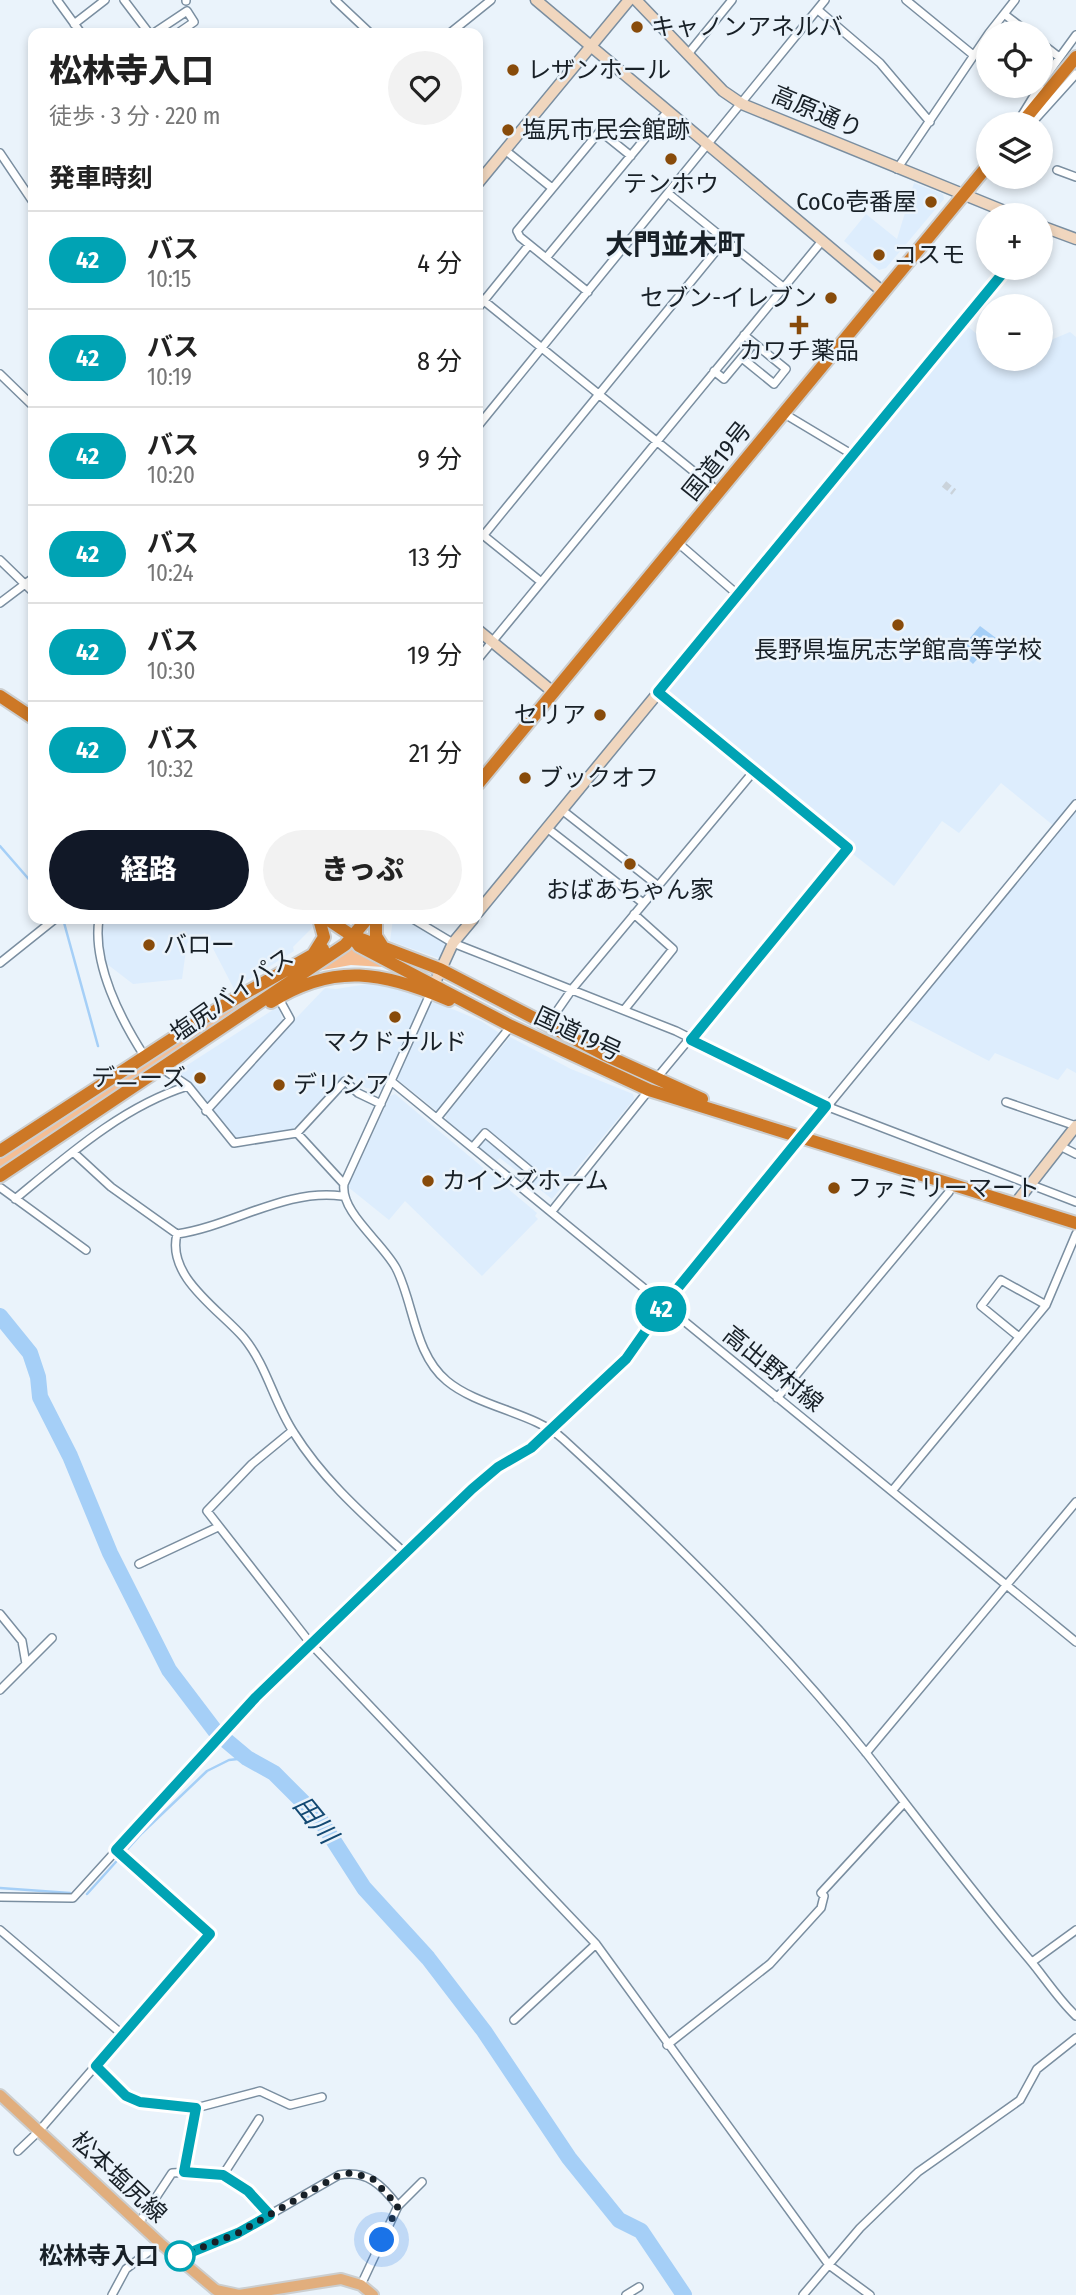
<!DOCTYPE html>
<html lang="ja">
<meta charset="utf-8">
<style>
body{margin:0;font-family:"Fira Sans Condensed","Noto Sans JP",sans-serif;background:#f2f2f2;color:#222;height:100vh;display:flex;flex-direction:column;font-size:26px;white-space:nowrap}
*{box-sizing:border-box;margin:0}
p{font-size:23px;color:#767676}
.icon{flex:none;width:38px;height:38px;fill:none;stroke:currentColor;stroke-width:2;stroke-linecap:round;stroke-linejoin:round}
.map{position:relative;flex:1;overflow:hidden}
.details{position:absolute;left:28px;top:28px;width:455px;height:896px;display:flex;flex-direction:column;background:#fff;border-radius:14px;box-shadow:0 4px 10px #0003}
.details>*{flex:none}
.badge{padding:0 14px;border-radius:23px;font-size:24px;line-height:46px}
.fabs{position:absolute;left:976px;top:21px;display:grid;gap:14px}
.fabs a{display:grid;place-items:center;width:77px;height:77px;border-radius:50%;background:#fff;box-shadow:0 4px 10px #0003;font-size:35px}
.you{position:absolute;width:35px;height:35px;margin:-18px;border:5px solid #fff;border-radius:50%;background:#1a73e8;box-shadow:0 0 0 10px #1a73e833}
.map>.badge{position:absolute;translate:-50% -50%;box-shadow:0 0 0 4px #fff}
h2{padding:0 21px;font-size:26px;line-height:63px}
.round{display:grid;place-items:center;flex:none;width:74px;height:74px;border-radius:37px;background:#f2f2f2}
.overview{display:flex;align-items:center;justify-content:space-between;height:119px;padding:0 21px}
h1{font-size:33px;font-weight:800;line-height:52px}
.action{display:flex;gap:14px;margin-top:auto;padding:14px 21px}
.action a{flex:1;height:80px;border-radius:42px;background:#111827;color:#fff;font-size:28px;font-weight:800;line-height:80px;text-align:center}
.action a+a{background:#f2f2f2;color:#222}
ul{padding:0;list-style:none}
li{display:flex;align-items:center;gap:21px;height:98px;padding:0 21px;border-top:2px solid #e0e0e0}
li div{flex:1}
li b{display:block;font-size:26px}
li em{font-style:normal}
li .badge{min-width:77px;font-weight:700;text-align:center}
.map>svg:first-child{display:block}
.built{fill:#ddedfd}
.green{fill:#f5be94}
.water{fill:#a5cff7}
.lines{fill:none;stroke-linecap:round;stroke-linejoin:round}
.stream{stroke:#a5cff7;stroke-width:2.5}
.river{stroke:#a5cff7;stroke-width:16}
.street-tunnel{stroke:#cad3db;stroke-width:7;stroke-dasharray:7 3.5;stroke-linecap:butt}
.street-casing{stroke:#7a8ea0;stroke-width:10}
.secondary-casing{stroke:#7a8ea0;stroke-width:13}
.primary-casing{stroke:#cccecf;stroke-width:14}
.highway-casing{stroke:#cccecf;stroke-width:16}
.street{stroke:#fff;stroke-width:7}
.secondary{stroke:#f0d6be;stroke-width:10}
.primary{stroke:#e1ae7d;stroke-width:10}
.highway{stroke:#cd7826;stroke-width:12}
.line-casing{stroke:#fff;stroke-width:16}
.line{stroke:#00a3b4;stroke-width:10}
.walk{stroke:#182027;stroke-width:7;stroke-dasharray:0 12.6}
.poi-dot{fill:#884b0a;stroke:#eaf3fb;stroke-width:2.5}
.stop-dot{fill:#fff;stroke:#00a3b4;stroke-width:3.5}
.labels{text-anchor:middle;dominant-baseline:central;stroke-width:5;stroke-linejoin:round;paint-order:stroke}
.poi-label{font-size:24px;fill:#182027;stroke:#eaf3fb;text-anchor:start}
.street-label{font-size:24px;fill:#182027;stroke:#eaf3fb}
.stop-label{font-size:24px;font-weight:bold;fill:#182027;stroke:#eaf3fb;text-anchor:end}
.water-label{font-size:26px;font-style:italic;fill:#134973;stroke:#eaf3fb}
.quarter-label{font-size:28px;font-weight:bold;fill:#182027;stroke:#eaf3fb}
</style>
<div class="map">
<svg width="1076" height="2295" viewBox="0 0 1076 2295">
<rect width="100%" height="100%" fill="#eaf3fb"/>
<path class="built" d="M 914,183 L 943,194 L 944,199 L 886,268 L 879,270 L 844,241 L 866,214 L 897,239 Z
M 966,325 L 989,344 L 989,359 L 1041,359 L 1041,344 L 1070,332 L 1076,337 L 1076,800 L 1054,826 L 1001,783 L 959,833 L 942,821 L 894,886 L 849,851 L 852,847 L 755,765 L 666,694 L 666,688 Z
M 1076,808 L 1076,1073 L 1067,1068 L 1058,1080 L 995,1053 L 989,1061 L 904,1017 Z
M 101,919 L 309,919 L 313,927 L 293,947 L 294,951 L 234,989 L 205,933 L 187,943 L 182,979 L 133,984 L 107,964 L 102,953 Z
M 393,919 L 408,919 L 448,944 L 441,959 L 390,941 Z
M 374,983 L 424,997 L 382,1090 L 366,1088 L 349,1076 L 337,1083 L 291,1131 L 238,1138 L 232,1135 L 212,1112 L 211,1107 L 325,988 L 336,989 Z
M 431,1000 L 481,1021 L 501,1034 L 438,1112 L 397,1079 Z
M 279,1006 L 282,1020 L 278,1029 L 206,1105 L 175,1073 Z
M 510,1037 L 571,1069 L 633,1094 L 634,1099 L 552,1199 L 500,1158 L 496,1161 L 446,1120 L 446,1115 Z
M 395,1094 L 537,1213 L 535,1216 L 538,1219 L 482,1276 L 405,1201 L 389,1220 L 348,1187 L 390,1096 Z"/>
<path class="green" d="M 351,949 L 383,967 L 351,965 L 306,973 Z
M 323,955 L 240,1006 L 0,1170 L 0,1158 L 29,1138 L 220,1013 Z"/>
<path class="water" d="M 980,626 L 996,638 L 973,664 L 959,651 Z"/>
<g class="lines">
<path class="stream" d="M 0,846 L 33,884
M 63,919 L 98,1046
M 0,1888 L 70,1893
M 87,1894 L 142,1833 L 207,1771 L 229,1760 L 247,1758"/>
<path class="river" d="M 0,1316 L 30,1353 L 38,1377 L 40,1397 L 70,1456 L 110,1553 L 169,1670 L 216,1732 L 247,1758 L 274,1773 L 319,1818 L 364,1888 L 428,1958 L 484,2031 L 569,2158 L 619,2220 L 641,2231 L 684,2295"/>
<path class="street-tunnel" d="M 944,484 L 954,492"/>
<g class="street-casing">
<path id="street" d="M 57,0 L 81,33
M 124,0 L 149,33
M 186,0 L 186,1
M 335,0 L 370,33
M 906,0 L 972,54
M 818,10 L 880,63 L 930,122
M 1004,14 L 1029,33
M 74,24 L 105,0
M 154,33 L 187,11 L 194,22 L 178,33
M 450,33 L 491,0
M 989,33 L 1015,0
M 1041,43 L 1059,57
M 688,54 L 732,0
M 1041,83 L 1076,35
M 1019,120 L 1040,86
M 1031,124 L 1076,74
M 505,150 L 552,188
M 0,153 L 33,202
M 897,169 L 989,33
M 1057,170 L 1076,177
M 669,194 L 783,287
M 546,258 L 667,112
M 588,292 L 520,237 L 517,231 L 600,131 L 631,156
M 478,296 L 719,492
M 478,308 L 529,245
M 742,358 L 774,384 L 786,369 L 744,335
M 714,371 L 724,379 L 754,343
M 0,374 L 33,406
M 783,413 L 853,455
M 478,426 L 825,0
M 478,531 L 540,581
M 483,536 L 725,240
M 677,542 L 737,594
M 0,560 L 33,592
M 0,603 L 33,578
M 478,659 L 822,241
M 562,810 L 657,885
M 547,828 L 643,903
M 99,919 C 92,964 121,1020 145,1057
M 413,919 L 453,943 L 676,1031 L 826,1106 L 1076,1202
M 0,963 L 55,919
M 431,992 L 391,1081 L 1076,1642
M 624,1010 L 673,949 L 634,914
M 548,1024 L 573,988 L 754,771
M 163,1069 L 188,1086 L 234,1143 L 297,1133 L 345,1081 L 358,1093 L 381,1104
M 656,1079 L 848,848 L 658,692
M 391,1081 L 344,1184 C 340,1212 382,1242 396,1268 C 414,1303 414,1354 447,1381 C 478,1407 535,1413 563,1439 C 671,1538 775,1639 867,1754 C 921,1823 972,1892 1029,1959 C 1045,1978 1058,1999 1076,2016
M 1006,1102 L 1076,1126
M 206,1111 L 290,1019 L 278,997
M 437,1118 L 511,1026
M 297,1133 L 344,1184
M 1060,1146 L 1076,1154
M 473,1147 L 485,1133 L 534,1174 L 523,1187
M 73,1152 L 111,1187 L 177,1234 C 232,1226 286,1188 342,1196
M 1,1188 L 86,1250
M 15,1199 C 67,1156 123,1106 188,1086
M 552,1211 L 649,1090
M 177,1234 C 166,1277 220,1310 244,1338 C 267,1366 274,1403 294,1433 C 324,1481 366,1517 407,1555
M 1019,1337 L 981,1306 L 1001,1280 L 1046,1305
M 777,1398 L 949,1192 L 952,1184
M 292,1431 L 252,1464 L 207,1511 L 311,1644 L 596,1944 L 829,2265 L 870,2295
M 892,1491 L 1046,1305 L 1076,1234
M 139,1564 L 218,1527
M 0,1614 L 22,1641 L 26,1664
M 0,1690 L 52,1638
M 866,1753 L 1076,1502
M 0,1897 L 73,1898 L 256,1697 L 472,1489 L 497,1467 L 531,1448 L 626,1359 L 664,1305 L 1076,804
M 0,1930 L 123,2035
M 1032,1962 L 1076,1930
M 514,2020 L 596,1944
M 667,2045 L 770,1964 L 821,1908 L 824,1896 L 821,1893 L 904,1803
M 96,2066 L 126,2096 L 161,2106 L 196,2108 L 260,2091 L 290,2105 L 322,2097
M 18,2151 L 39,2131 L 210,1934 L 116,1850
M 184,2172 L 196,2108
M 223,2175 L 259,2119
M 139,2223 L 172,2173 C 222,2169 238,2178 270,2215
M 177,2258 L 238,2233 L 339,2175 C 367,2170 382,2185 398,2206 L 422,2182
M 361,2285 L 398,2206
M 112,2295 L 126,2269 L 160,2243
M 626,2295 L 639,2287
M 803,2295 L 860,2228 L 918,2172 L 1020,2100 L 1037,2069 L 1076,2038"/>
</g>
<g class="secondary-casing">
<path id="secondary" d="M 536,0 L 883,292
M 636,0 L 723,91 L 742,104 L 1014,215
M 478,183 L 629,0
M 1041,226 L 1076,239
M 478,630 L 553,692
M 478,912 L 1007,268
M 431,991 L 453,943 L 473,919
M 1015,1204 L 1076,1126"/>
</g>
<g class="primary-casing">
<path id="primary" d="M 0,2095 L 160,2243 L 216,2290 L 239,2295 L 341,2279 L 361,2285 L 373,2295"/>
</g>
<g class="highway-casing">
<path id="highway" d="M 1021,124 L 1076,57
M 0,696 L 33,718
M 478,784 L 989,164
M 327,919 L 351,935 L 359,946 L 511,1026 L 649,1090 L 1076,1223
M 376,919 L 376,936 L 383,947
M 351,935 L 440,969 L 603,1054 L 702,1099
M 314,953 L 324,937 L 319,919
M 271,1002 C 334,962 384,972 449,1000
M 0,1151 L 221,1007 L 323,949
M 0,1176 L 345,945 L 367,919"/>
</g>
<use href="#street" class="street"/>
<use href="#secondary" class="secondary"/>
<use href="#primary" class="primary"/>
<use href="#highway" class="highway"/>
</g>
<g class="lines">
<g class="line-casing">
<path id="line" d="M 177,2258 L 238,2233 L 270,2215 L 248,2191 L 223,2175 L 184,2172 L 196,2108 L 140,2102 L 126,2096 L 96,2066 L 210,1934 L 116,1850 L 256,1697 L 472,1489 L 498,1467 L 531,1448 L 626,1359 L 664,1305 L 826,1106 L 691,1040 L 848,848 L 658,692 L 1007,268"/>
</g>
<use href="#line" class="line"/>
<path class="walk" d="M 180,2256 L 238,2233 L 339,2175 L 351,2173 L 372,2178 L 398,2206 L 382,2240"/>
</g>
<g class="poi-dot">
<circle cx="637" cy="27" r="7"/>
<circle cx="513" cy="70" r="7"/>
<circle cx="508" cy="130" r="7"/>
<circle cx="671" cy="159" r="7"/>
<circle cx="931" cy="202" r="7"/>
<circle cx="879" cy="255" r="7"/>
<circle cx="831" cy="298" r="7"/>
<path d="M795.5 314.5h7v7h7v7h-7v7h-7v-7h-7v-7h7z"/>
<circle cx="898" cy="625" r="7"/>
<circle cx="600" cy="715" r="7"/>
<circle cx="525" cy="778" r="7"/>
<circle cx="630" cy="864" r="7"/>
<circle cx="149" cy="945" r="7"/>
<circle cx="395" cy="1017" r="7"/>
<circle cx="200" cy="1078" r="7"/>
<circle cx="279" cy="1085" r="7"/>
<circle cx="428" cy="1181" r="7"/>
<circle cx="834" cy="1188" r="7"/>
</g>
<circle class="stop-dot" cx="180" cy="2256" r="14"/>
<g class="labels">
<g class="poi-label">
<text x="651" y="27">キャノンアネルバ</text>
<text x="527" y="70">レザンホール</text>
<text x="522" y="130">塩尻市民会館跡</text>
<text x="671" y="184" text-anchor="middle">テンホウ</text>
<text x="917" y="202" text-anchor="end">CoCo壱番屋</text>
<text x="893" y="255">コスモ</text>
<text x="817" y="298" text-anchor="end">セブン-イレブン</text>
<text x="799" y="351" text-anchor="middle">カワチ薬品</text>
<text x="898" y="650" text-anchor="middle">長野県塩尻志学館高等学校</text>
<text x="586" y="715" text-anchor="end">セリア</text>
<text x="539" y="778">ブックオフ</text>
<text x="630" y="890" text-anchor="middle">おばあちゃん家</text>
<text x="163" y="945">バロー</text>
<text x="395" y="1042" text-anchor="middle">マクドナルド</text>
<text x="186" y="1078" text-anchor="end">デニーズ</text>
<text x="293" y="1085">デリシア</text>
<text x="442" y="1181">カインズホーム</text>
<text x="848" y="1188">ファミリーマート</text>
</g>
<g class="street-label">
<text transform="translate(817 112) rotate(23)">高原通り</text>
<text transform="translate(717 461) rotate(-51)">国道19号</text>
<text transform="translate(232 995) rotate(-35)">塩尻バイパス</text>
<text transform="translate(578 1034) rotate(25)">国道19号</text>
<text transform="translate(773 1369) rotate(39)">高出野村線</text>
<text transform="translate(119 2177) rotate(43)">松本塩尻線</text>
</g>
<g class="stop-label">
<text x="159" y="2256">松林寺入口</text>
</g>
<g class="water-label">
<text transform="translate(315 1820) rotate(51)">田川</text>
</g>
<g class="quarter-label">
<text x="675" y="244">大門並木町</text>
</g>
</g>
</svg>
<div class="fabs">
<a><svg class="icon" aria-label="locate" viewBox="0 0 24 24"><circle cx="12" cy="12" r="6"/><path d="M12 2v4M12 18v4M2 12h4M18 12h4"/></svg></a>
<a><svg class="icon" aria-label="layers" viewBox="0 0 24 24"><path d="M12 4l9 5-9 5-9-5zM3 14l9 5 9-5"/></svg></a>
<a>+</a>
<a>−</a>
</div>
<div class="you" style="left:382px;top:2240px"></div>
<b class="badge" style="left:661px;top:1309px;background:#00a3b4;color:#fff">42</b>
<section class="details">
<div class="overview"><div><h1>松林寺入口</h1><p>徒歩 · 3 分 · 220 m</p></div><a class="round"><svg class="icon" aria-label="heart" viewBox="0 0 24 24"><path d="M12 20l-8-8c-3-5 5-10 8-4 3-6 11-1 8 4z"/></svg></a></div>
<h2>発車時刻</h2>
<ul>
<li><span class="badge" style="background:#00a3b4;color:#fff">42</span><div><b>バス</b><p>10:15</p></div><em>4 分</em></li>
<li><span class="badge" style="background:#00a3b4;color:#fff">42</span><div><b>バス</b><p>10:19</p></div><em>8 分</em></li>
<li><span class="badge" style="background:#00a3b4;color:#fff">42</span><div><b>バス</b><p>10:20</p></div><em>9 分</em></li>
<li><span class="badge" style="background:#00a3b4;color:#fff">42</span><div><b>バス</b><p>10:24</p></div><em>13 分</em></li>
<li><span class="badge" style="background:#00a3b4;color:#fff">42</span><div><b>バス</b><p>10:30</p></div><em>19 分</em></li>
<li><span class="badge" style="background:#00a3b4;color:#fff">42</span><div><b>バス</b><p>10:32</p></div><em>21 分</em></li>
</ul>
<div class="action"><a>経路</a><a>きっぷ</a></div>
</section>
</div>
